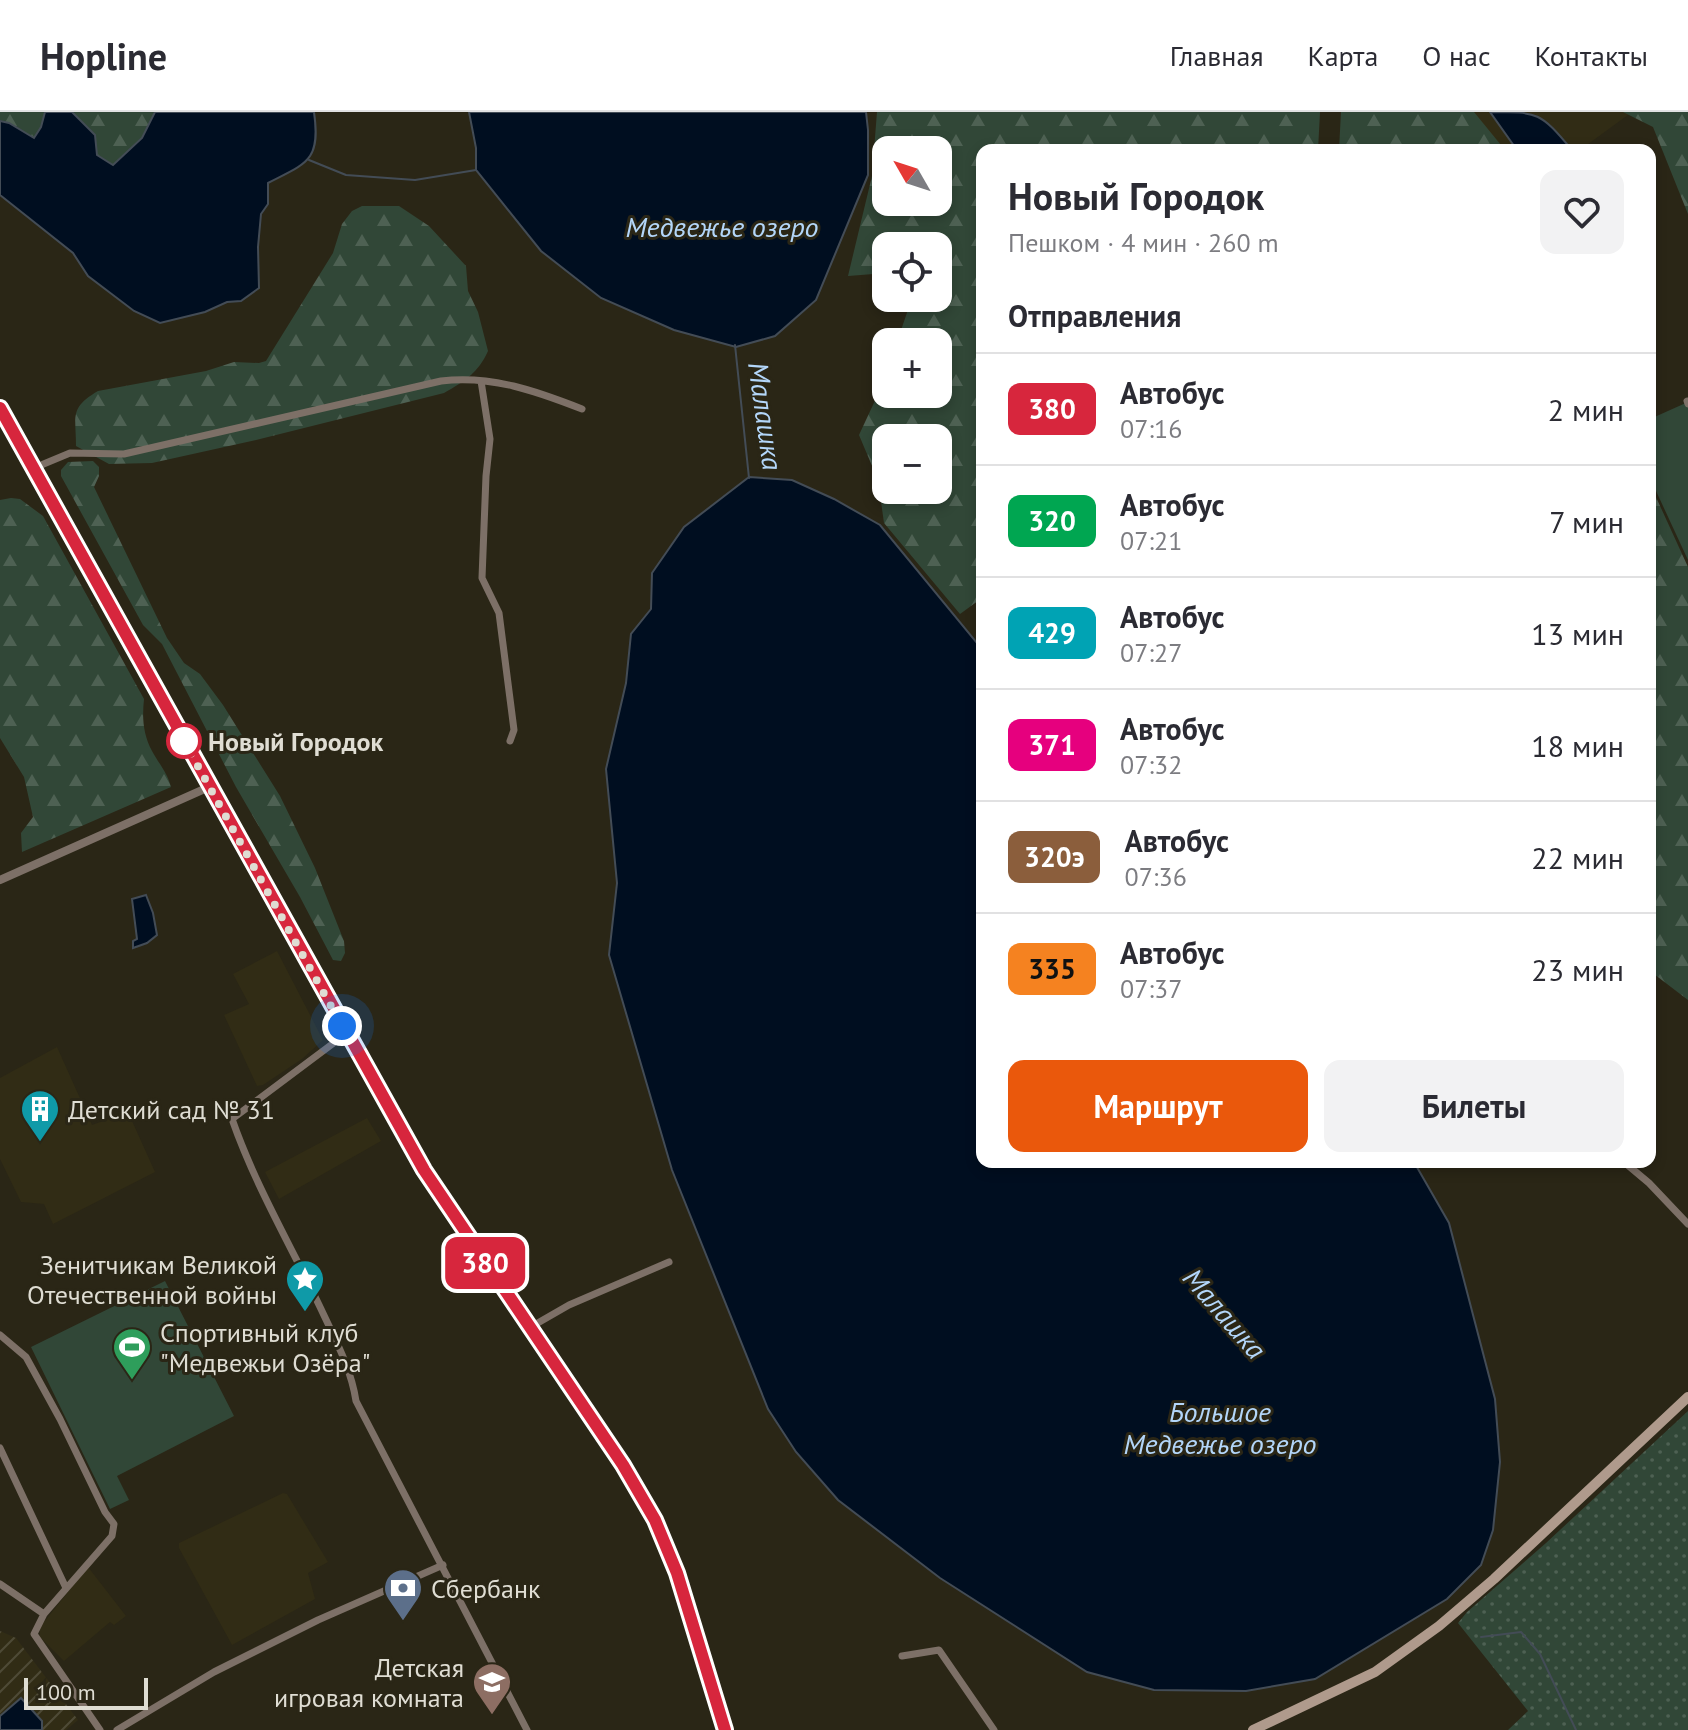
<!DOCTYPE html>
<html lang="ru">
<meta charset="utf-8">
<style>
body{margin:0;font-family:"PT Sans",sans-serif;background:#f2f2f3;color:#2b2b33;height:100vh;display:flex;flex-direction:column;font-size:30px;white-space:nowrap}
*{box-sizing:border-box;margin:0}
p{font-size:26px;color:#7c7c81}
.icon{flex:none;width:44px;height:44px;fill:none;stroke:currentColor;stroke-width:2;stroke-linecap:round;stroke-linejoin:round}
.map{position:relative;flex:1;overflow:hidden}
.sheet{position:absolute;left:976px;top:32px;width:680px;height:1024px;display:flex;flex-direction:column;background:#fff;border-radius:16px;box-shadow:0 4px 12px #0003}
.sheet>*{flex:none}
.badge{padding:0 16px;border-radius:12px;font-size:28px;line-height:52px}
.needle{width:52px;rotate:309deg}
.buttons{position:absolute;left:872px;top:24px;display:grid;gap:16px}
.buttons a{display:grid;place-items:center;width:80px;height:80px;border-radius:16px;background:#fff;box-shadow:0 4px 12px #0003;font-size:40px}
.scale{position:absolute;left:24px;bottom:20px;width:124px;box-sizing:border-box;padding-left:8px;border:4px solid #dfddd3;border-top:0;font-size:22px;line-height:28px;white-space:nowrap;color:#dfddd3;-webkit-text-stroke:6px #2a2616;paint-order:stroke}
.you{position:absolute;width:40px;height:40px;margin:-20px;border:6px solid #fff;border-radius:50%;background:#1a73e8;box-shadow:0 0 0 12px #1a73e833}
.map>.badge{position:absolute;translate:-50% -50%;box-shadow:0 0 0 4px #fff}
h2{padding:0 32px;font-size:30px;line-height:72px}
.round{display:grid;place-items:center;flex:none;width:84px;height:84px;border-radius:16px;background:#f2f2f3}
.headline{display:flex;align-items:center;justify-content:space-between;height:136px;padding:0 32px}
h1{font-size:38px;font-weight:800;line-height:60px}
.primary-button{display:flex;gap:16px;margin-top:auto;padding:16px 32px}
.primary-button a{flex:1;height:92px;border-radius:16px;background:#ea580c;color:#fff;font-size:32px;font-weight:800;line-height:92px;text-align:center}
.primary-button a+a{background:#f2f2f3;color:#2b2b33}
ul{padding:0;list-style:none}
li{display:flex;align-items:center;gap:24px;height:112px;padding:0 32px;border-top:2px solid #e1e1e2}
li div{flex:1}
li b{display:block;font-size:30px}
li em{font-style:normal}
li .badge{min-width:88px;font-weight:700;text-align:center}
header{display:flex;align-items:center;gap:48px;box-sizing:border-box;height:112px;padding:0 40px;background:#fff;border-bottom:2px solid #e1e1e2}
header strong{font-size:38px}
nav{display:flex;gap:44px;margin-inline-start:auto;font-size:28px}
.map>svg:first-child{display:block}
.built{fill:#312c15}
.industrial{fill:url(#industrial-furrows)}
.grass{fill:url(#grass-dots)}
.forest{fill:url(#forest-firs);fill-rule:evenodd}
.garden{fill:#314737}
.water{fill:#000e20;stroke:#434c56;stroke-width:2}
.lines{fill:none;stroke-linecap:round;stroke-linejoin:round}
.stream{stroke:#434c56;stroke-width:2}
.minor{stroke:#7d7067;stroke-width:7}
.tertiary{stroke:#7d7067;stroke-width:8}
.secondary{stroke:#af9a8c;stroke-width:10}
.primary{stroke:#d5baa9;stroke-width:11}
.line-casing{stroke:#fff;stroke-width:18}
.line{stroke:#d7263d;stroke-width:12}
.walk{stroke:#dfddd3;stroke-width:8;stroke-dasharray:0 14.4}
.stop-dot{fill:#fff;stroke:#d7263d;stroke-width:4}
.labels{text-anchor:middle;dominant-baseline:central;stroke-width:6;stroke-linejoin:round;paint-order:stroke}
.stop-label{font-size:26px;font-weight:bold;fill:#dfddd3;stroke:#2a2616;text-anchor:start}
.poi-label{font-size:26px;fill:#dfddd3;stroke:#2a2616;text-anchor:start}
.water-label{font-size:28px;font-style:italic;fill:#b3d6f9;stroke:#2a2616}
</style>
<header>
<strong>Hopline</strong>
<nav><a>Главная</a><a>Карта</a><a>О нас</a><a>Контакты</a></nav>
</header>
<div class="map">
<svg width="1688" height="1618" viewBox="0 0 1688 1618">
<defs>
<pattern id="industrial-furrows" width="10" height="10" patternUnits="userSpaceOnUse" patternTransform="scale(2)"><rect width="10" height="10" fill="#312c15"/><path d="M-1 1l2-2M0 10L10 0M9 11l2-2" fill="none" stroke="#4e4a36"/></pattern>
<pattern id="grass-dots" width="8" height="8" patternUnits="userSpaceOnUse" patternTransform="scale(2)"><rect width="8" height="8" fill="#314737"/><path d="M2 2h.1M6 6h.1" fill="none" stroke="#4e6153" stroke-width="1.8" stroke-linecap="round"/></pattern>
<pattern id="forest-firs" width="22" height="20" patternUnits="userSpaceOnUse" patternTransform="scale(2)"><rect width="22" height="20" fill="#314737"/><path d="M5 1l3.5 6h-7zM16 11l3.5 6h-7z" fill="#4e6153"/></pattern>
</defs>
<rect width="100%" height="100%" fill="#2a2616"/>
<path class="built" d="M 1460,0 L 1632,0 L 1580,38 L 1480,38 Z
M 277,839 L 323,928 L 302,947 L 263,973 L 257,974 L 224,903 L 249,892 L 233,862 Z
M 57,935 L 92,1013 L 128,1000 L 155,1060 L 53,1112 L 44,1092 L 21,1090 L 0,1047 L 0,966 Z
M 367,1006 L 381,1029 L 279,1087 L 265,1060 Z
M 283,1381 L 287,1382 L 328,1450 L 308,1461 L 315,1487 L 232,1533 L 179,1436 L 179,1431 Z
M 88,1455 L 126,1504 L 114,1513 L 110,1510 L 64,1549 L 40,1525 L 40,1515 Z"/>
<path class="industrial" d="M 0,1519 L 16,1526 L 78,1608 L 66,1618 L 0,1618 Z"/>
<path class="grass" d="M 1688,1299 L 1688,1618 L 1508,1618 L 1528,1599 L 1458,1511 L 1467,1500 L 1546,1431 Z"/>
<path class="forest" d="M 0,0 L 45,0 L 42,15 L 34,26 L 9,11 L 0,9 Z
M 72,0 L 155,0 L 142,26 L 113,53 L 97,43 L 95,23 Z
M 877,0 L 1320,0 L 1318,38 L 982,38 L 982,486 L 960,502 L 884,411 L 878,368 L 859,323 L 886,265 L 886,282 L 938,282 L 938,230 L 897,230 L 912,186 L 938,186 L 938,134 L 886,134 L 886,161 L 848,164 L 872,64 ZM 938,38 L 938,90 L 886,90 L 886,38 ZM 938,326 L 938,378 L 886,378 L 886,326 Z
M 1341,0 L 1474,0 L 1505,38 L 1339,38 Z
M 1623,0 L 1688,0 L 1688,102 L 1653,15 Z
M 362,94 L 399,94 L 429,114 L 466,154 L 468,179 L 478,200 L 488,239 C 478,261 465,269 444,281 L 256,328 L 152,351 L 109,352 L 76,334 C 76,304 69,296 98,279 L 206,259 L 234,250 L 259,251 L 266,249 L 333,141 L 342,112 L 352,99 Z
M 93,349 L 99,355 L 99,364 L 94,375 L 167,526 L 184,551 L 200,562 L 223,593 L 280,684 L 315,756 L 344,829 L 345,841 L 341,849 L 333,848 L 300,785 L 236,675 L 162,532 L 143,513 L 61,364 L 61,358 L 68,350 Z
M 1650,372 L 1688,455 L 1688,888 L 1650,859 Z
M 11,386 L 20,387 L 43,404 L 144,587 C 142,606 143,622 152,639 C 159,652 167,660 171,675 L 22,740 L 21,721 L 33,705 L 24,665 L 0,626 L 0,388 Z"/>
<path class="garden" d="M 1688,290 L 1688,448 L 1650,366 L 1650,307 Z
M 165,1169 L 234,1304 L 117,1364 L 129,1388 L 110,1397 L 31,1235 Z"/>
<path class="water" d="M 45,0 L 72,0 L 95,23 L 97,43 L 113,53 L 142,26 L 155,0 L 314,0 C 321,49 307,51 268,71 L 268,92 L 261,102 L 258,135 L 259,176 L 241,189 L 227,190 L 205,200 L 160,211 L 134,199 L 88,164 L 73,141 L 0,83 L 0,9 L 9,11 L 34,26 L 41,15 Z
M 469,0 L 866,0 L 868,18 L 868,63 L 816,188 L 775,224 L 736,235 L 674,218 L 601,186 L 541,139 L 476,58 L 476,36 Z
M 1490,0 C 1539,0 1540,0 1572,38 L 1517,38 Z
M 749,365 L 792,368 L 834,387 L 880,413 L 982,537 L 982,1050 L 1414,1050 L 1449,1111 L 1495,1287 L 1500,1350 L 1493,1418 L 1481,1453 L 1447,1487 L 1315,1567 L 1246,1579 L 1154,1578 L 1087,1560 L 940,1466 L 838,1388 L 796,1340 L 768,1297 L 672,1058 L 609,843 L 617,771 L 606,657 L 626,571 L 631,522 L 651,497 L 652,461 L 684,415 Z
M 146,783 L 153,801 L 157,823 L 147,831 L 133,836 L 133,829 L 137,827 L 132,787 Z
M 21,1586 L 42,1609 L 42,1618 L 0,1618 L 0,1604 Z"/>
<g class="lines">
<path class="stream" d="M 309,48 L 346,63 L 415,68 L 476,58
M 735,233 L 749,366
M 1481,1525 L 1521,1520 L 1540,1542 L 1576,1618"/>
<path class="minor" d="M 481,269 L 490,327 L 486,364 L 482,466 L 499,501 L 514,618 L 510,629
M 1687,289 L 1688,292
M 34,356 L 70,341 L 124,342 L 441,269 C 492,263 536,279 582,297
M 347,921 L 232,1007 C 255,1073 291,1134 321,1197 C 335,1227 351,1256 356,1289 L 527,1618
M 1624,1050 L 1649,1071 L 1688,1112
M 529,1216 L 569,1193 L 669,1150
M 0,1223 L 26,1245 L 60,1307 L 105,1400 L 114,1412 L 112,1424 L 44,1502 L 34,1522 L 100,1618
M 0,1336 L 66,1476
M 0,1472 L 44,1502
M 902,1544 L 939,1538 L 994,1618
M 117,1618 L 214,1560 L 318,1508 L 443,1453"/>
<path class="tertiary" d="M 0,768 L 209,675"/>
<path class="secondary" d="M 1253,1618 L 1375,1560 L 1439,1514 L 1494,1467 L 1688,1285"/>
<path class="primary" d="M 0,296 L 424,1058 L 623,1353 L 655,1408 L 677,1461 L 725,1618"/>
</g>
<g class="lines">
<g class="line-casing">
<path id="line" d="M 0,296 L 424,1058 L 623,1353 L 655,1408 L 677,1461 L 725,1618"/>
</g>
<use href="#line" class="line"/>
<path class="walk" d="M 184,629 L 342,914"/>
</g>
<defs>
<g id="building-pin" transform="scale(2)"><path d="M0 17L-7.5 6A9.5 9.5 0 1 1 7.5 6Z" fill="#0f9aa8" stroke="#2a2616"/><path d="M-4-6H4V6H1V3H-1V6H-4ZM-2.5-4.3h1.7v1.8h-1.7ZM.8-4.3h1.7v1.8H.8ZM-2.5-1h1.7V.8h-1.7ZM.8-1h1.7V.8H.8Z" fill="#fff"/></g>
<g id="sight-pin" transform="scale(2)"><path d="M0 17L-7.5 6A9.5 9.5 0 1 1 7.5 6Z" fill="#0f9aa8" stroke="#2a2616"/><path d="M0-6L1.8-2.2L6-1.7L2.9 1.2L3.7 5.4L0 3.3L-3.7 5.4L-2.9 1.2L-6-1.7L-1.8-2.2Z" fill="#fff"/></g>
<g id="stadium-pin" transform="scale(2)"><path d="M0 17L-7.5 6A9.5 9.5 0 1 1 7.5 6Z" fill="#2e9e5b" stroke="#2a2616"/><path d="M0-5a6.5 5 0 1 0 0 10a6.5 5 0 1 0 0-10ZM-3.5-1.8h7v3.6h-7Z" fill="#fff"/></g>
<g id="bank-pin" transform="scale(2)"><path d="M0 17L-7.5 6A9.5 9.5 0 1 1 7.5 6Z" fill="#5c6f8a" stroke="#2a2616"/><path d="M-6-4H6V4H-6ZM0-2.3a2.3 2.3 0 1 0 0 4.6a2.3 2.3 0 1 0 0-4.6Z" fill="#fff"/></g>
<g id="school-pin" transform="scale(2)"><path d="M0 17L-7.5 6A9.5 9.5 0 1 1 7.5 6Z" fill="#8d6e63" stroke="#2a2616"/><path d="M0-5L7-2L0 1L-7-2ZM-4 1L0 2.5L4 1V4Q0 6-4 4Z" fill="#fff"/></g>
</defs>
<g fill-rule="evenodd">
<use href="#building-pin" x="40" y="997"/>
<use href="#sight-pin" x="305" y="1167"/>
<use href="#stadium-pin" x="132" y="1235"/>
<use href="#bank-pin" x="403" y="1476"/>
<use href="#school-pin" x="492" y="1570"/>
</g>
<circle class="stop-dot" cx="184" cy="629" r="16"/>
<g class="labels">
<g class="stop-label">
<text x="208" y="629">Новый Городок</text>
</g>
<g class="poi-label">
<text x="68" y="997">Детский сад № 31</text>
<text x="277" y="1152" text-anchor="end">Зенитчикам Великой<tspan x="277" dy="30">Отечественной войны</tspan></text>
<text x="160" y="1220">Спортивный клуб<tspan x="160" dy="30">"Медвежьи Озёра"</tspan></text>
<text x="431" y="1476">Сбербанк</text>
<text x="464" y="1555" text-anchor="end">Детская<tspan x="464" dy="30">игровая комната</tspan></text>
</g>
<g class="water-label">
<text x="722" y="114">Медвежье озеро</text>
<text transform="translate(766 304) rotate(82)">Малашка</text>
<text transform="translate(1225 1201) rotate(49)">Малашка</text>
<text x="1220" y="1299">Большое<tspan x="1220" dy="32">Медвежье озеро</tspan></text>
</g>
</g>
</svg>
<div class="buttons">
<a><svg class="needle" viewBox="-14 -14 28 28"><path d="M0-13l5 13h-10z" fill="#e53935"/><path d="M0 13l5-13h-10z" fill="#7c7c81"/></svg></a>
<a><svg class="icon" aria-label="locate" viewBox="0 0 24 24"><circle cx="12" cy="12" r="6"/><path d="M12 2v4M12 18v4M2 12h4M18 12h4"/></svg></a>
<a>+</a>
<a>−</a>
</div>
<div class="scale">100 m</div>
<div class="you" style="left:342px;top:914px"></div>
<b class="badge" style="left:485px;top:1151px;background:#d7263d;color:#fff">380</b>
<section class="sheet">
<div class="headline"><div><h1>Новый Городок</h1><p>Пешком · 4 мин · 260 m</p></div><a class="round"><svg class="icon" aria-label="heart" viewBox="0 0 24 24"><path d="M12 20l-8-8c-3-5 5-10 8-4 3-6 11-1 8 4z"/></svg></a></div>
<h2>Отправления</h2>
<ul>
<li><span class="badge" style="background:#d7263d;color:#fff">380</span><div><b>Автобус</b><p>07:16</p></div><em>2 мин</em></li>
<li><span class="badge" style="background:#00a651;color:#fff">320</span><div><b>Автобус</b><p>07:21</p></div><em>7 мин</em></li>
<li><span class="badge" style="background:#00a3b4;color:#fff">429</span><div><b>Автобус</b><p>07:27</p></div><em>13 мин</em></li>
<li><span class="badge" style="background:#e6007e;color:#fff">371</span><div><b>Автобус</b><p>07:32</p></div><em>18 мин</em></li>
<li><span class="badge" style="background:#8b5e3c;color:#fff">320э</span><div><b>Автобус</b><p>07:36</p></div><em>22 мин</em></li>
<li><span class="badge" style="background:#f58220;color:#111">335</span><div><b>Автобус</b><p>07:37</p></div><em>23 мин</em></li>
</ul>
<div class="primary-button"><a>Маршрут</a><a>Билеты</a></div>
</section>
</div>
